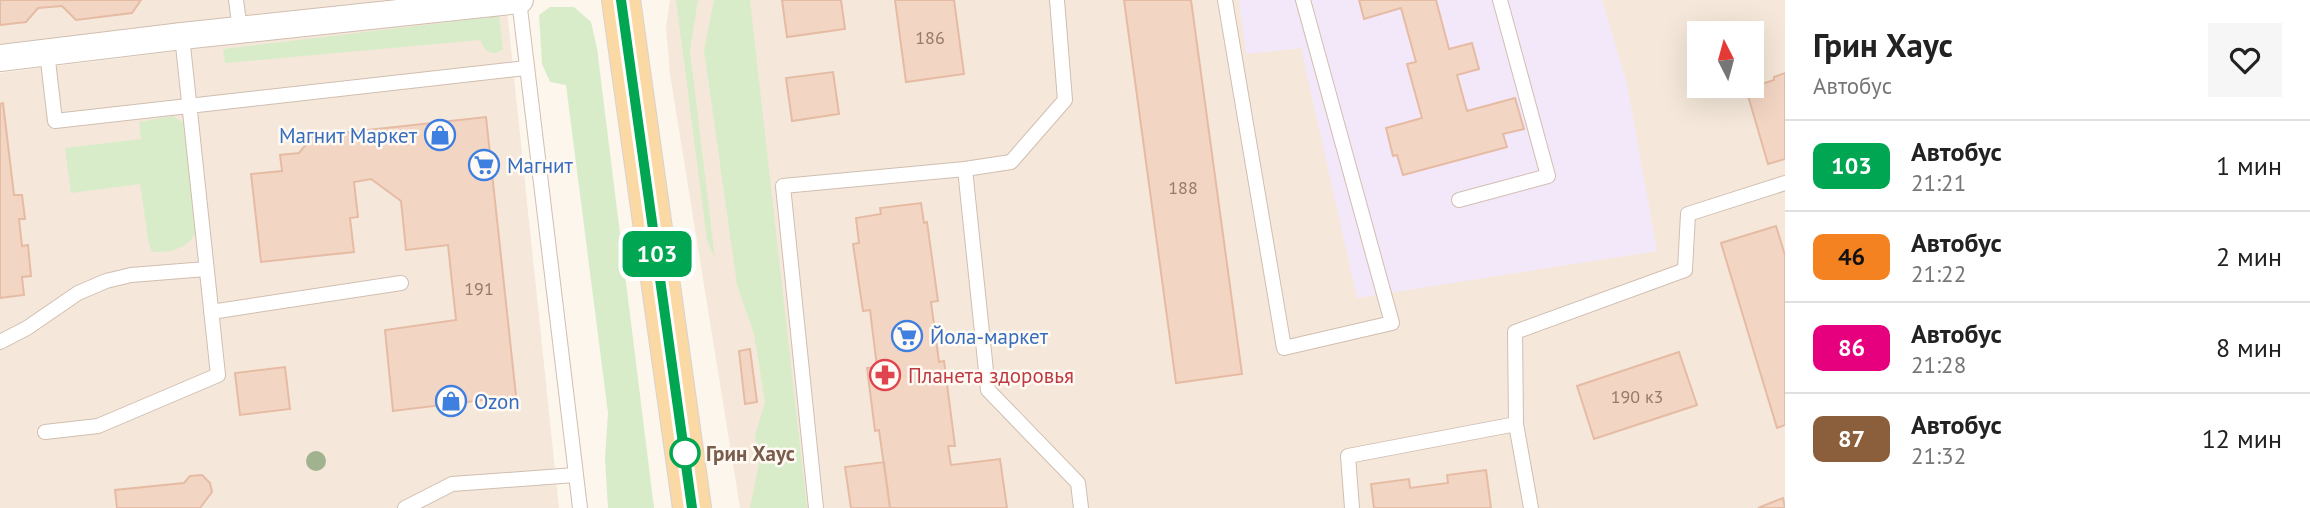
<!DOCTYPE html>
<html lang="ru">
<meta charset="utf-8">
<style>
body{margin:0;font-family:"PT Sans",sans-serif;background:#f6f6f6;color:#222;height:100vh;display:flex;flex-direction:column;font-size:26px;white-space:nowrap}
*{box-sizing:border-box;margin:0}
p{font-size:23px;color:#767676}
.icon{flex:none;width:38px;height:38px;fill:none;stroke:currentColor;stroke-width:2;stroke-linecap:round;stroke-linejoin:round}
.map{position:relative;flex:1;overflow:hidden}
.details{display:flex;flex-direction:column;background:#fff;width:525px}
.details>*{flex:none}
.badge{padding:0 14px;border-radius:10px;font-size:24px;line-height:46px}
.needle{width:46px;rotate:354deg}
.buttons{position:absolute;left:1687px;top:21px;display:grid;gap:14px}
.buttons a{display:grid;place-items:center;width:77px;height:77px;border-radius:0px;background:#fff;box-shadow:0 7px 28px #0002;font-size:35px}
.map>.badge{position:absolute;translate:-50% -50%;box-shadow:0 0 0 4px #fff}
.round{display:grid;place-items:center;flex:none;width:74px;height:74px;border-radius:0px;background:#f6f6f6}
.summary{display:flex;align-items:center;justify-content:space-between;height:119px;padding:0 28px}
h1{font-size:33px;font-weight:700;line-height:52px}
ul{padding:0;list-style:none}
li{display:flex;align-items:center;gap:21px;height:91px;padding:0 28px;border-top:2px solid #e0e0e0}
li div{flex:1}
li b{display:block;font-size:26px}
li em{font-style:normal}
li .badge{min-width:77px;font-weight:700;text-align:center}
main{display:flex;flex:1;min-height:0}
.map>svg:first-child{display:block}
.residential{fill:#f5e8da;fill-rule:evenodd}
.education{fill:#f3e8fa}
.green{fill:#d8ecc9}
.building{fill:#f3d5c3;stroke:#e6bba3;stroke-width:2}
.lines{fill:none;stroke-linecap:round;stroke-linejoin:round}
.service-casing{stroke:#d1beb0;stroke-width:16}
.minor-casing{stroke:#d1beb0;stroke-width:28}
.primary-casing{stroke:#dad1cd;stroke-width:40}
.service{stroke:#fff;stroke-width:14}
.minor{stroke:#fff;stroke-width:26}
.primary{stroke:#fbd9a5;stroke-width:38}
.tree{fill:#a0b28e}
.line-casing{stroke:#fff;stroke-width:16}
.line{stroke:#00a651;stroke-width:10}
.stop-dot{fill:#fff;stroke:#00a651;stroke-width:3.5}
.labels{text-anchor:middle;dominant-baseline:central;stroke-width:5;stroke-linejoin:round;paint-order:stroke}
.number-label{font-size:18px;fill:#987a6a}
.shop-label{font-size:21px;fill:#366cbe;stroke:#fffaf3;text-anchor:start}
.health-label{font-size:21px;fill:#be3a42;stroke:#fffaf3;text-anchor:start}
.stop-label{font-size:21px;font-weight:bold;fill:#7a5c4d;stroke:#fffaf3;text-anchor:start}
</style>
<main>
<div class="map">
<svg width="1785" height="508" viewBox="0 0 1785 508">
<rect width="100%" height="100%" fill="#fdf6ec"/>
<path class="residential" d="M 0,0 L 408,0 L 0,50 Z
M 670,0 L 1785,0 L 1785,508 L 740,508 L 670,74 L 666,27 ZM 1699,33 L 1752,33 L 1752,86 L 1699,86 Z
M 507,10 L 559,508 L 0,508 L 0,73 Z"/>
<path class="education" d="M 1239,0 L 1602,0 L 1627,84 L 1657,251 L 1357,298 L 1301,48 L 1246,54 Z"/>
<path class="green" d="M 676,0 L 698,0 L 690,51 L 715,259 L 707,240 Z
M 714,0 L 750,0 L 807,508 L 750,508 L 759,463 L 755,436 L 765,402 L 754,334 L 737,285 L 704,50 Z
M 550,7 L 574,7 L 591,22 L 597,48 L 654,508 L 608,508 L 605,459 L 608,413 L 566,85 L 550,82 L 542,64 L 539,15 Z
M 499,16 L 503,49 C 491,58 485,51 480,40 L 225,63 L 223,49 Z
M 173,116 L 183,122 L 188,134 L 197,229 C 190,248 172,253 152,252 L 149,245 L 140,184 L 71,193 L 65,148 L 141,139 L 139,122 Z"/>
<path class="building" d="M 0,0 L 141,0 L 132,13 L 76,20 L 62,6 L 38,8 L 26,22 L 0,25 Z
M 782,0 L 841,0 L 845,29 L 787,37 Z
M 895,0 L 954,0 L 964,74 L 906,82 Z
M 1124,0 L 1191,0 L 1242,374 L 1176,383 Z
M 1359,0 L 1436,0 L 1449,49 L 1472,43 L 1479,69 L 1457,75 L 1467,111 L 1515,98 L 1524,129 L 1503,134 L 1507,147 L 1403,175 L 1397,155 L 1393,156 L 1386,128 L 1422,118 L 1407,64 L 1416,62 L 1401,8 L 1364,19 Z
M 833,72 L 839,114 L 792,121 L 786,78 Z
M 1785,73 L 1785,159 L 1768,164 L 1746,89 L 1774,80 L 1774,77 Z
M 3,103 L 14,195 L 22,195 L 25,219 L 19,219 L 22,246 L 28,245 L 31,276 L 22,277 L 24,295 L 0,298 L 0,104 Z
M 486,117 L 516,396 L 393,411 L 385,330 L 456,320 L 448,245 L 406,250 L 401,201 L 371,179 L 354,182 L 358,217 L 350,218 L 354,252 L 261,262 L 251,174 L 282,171 L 280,155 L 299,153 L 313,136 Z
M 921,203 L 924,223 L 927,222 L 938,301 L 931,302 L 939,362 L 944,361 L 955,446 L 948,446 L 951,465 L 1000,459 L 1007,508 L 890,508 L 879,430 L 875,431 L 867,368 L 877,367 L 870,310 L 863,311 L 853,244 L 859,243 L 856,218 L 881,214 L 880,208 Z
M 1776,226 L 1785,255 L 1785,425 L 1777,428 L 1721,243 Z
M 750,349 L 757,402 L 745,404 L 739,351 Z
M 1679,352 L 1697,405 L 1594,439 L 1577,386 Z
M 285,367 L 290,409 L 240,415 L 235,373 Z
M 884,462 L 890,508 L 851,508 L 845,467 Z
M 1486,470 L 1491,508 L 1374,508 L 1371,484 L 1409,479 L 1410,488 L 1448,483 L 1447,475 Z
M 202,475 L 210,483 L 212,492 L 200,508 L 117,508 L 115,490 L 184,483 L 190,476 Z
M 1783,498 L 1785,508 L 1758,508 Z"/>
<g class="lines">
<g class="service-casing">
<path id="service" d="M 236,0 L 240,30
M 519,0 L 580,508
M 1057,0 L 1065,100 L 1011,162 L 965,169 L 988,390 L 1078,483 L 1081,508
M 1225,0 L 1284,348 L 1392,323 L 1303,0
M 47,52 L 55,121 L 526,68
M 1459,200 L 1548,176 L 1500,0
M 211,312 L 401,283
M 0,342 L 27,328 L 78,293 L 106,281 L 131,275 L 206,269
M 45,432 L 98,426 L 218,375 L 182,36
M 405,508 L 452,484 L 575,475
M 816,508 L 783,186 L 965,169
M 1352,508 L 1348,456 L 1516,424
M 1531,508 L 1516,424 L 1515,332 L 1685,270 L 1688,214 L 1785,183"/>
</g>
<g class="minor-casing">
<path id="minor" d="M 0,58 L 182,36 L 520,0"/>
</g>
<g class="primary-casing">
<path id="primary" d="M 621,0 L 692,508"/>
</g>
<use href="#service" class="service"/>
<use href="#minor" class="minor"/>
<use href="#primary" class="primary"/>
</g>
<circle class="tree" cx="316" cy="461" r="10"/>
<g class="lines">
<g class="line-casing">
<path id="line" d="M 621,0 L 692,508"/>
</g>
<use href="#line" class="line"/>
</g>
<defs>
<g id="shop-ring" transform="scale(1.575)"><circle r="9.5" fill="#fffaf3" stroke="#3f7fe0" stroke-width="1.5"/><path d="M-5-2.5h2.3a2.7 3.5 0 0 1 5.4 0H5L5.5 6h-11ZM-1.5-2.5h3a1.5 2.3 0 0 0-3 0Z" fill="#3f7fe0"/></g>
<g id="supermarket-ring" transform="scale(1.575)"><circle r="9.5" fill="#fffaf3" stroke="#3f7fe0" stroke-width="1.5"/><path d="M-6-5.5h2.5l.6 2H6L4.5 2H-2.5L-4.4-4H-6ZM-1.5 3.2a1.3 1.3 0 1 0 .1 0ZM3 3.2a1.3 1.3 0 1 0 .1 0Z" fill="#3f7fe0"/></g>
<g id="pharmacy-ring" transform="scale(1.575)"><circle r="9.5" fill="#fffaf3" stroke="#e0444e" stroke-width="1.5"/><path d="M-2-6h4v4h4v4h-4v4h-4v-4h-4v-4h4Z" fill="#e0444e"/></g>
</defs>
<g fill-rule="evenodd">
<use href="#shop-ring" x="440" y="135"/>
<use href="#supermarket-ring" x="484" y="165"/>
<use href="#supermarket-ring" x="907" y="336"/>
<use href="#pharmacy-ring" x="885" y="375"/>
<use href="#shop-ring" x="451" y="401"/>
</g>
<circle class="stop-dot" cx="685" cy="453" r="14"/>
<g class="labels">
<g class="number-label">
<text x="930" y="37">186</text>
<text x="1183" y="187">188</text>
<text x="479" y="288">191</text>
<text x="1637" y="396">190 к3</text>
</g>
<g class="shop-label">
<text x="417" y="135" text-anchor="end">Магнит Маркет</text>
<text x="507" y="165">Магнит</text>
<text x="930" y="336">Йола-маркет</text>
<text x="474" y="401">Ozon</text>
</g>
<g class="health-label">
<text x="908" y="375">Планета здоровья</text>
</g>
<g class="stop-label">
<text x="706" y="453">Грин Хаус</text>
</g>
</g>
</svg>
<div class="buttons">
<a><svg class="needle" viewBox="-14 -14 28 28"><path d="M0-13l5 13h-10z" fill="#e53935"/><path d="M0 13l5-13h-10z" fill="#767676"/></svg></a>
</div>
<b class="badge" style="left:657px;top:254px;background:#00a651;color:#fff">103</b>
</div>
<section class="details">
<div class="summary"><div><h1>Грин Хаус</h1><p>Автобус</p></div><a class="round"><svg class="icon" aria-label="heart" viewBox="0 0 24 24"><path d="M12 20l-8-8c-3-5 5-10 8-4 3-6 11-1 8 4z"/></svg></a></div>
<ul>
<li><span class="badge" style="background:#00a651;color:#fff">103</span><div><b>Автобус</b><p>21:21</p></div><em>1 мин</em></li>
<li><span class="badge" style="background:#f58220;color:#111">46</span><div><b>Автобус</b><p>21:22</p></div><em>2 мин</em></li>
<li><span class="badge" style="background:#e6007e;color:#fff">86</span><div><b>Автобус</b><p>21:28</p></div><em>8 мин</em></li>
<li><span class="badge" style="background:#8b5e3c;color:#fff">87</span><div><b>Автобус</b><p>21:32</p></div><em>12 мин</em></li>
</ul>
</section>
</main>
